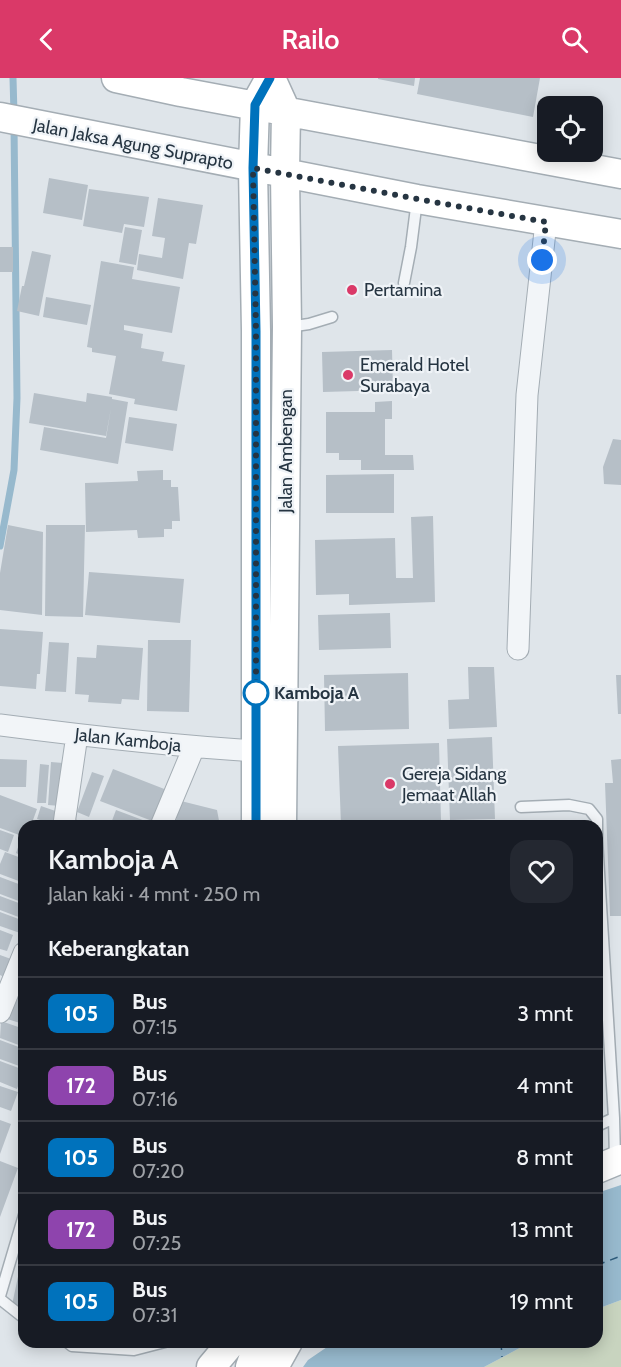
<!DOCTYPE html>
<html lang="id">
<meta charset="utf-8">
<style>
body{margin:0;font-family:Cabin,sans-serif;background:#242831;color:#f1f3f6;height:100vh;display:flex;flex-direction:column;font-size:22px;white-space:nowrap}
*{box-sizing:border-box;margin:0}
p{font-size:20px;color:#9ea1a6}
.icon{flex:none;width:33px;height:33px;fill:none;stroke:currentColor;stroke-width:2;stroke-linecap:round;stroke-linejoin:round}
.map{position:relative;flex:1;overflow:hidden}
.side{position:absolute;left:18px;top:742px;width:585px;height:528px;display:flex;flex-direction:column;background:#171b24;border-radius:18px;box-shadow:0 3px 15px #0003}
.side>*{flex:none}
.badge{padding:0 12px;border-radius:9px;font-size:21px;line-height:39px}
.tools{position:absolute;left:537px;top:18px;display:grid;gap:12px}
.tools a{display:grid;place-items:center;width:66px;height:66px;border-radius:12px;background:#171b24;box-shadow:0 3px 15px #0003;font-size:30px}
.you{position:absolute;width:30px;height:30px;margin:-15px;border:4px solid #fff;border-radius:50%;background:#1a73e8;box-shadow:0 0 0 9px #1a73e833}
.map>.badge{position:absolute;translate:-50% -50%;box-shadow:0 0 0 3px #fff}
h2{padding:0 30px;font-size:22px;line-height:54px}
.round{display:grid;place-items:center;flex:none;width:63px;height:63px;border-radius:18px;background:#242831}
.summary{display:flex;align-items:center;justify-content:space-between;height:102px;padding:0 30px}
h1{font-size:28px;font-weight:600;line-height:45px}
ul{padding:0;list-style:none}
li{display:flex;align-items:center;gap:18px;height:72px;padding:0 30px;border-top:2px solid #363941}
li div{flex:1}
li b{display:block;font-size:22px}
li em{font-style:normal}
li .badge{min-width:66px;font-weight:700;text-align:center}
header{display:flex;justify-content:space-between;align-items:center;height:78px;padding:0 30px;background:#da3968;color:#fff;font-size:27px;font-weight:600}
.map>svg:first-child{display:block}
.green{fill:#c8d4bf}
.water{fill:#97b9cd}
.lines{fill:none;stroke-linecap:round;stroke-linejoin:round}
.stream{stroke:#97b9cd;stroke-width:7}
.ferry{stroke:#2d5a7a;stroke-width:1.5;stroke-dasharray:8 6;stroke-linecap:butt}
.building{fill:#b6bfc7}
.lane-casing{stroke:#a4adb4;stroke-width:13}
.street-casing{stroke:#a4adb4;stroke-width:23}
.secondary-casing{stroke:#a4adb4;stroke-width:31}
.lane{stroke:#f2f5f8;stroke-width:10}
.street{stroke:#f2f5f8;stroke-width:21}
.secondary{stroke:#fff;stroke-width:28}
.line-casing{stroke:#fff;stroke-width:14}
.line{stroke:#0072bc;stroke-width:9}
.walk{stroke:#263542;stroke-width:6;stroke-dasharray:0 10.8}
.poi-dot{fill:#da3968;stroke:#eff3f7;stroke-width:2}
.stop-dot{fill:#fff;stroke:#0072bc;stroke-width:3}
.labels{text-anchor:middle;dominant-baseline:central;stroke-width:4.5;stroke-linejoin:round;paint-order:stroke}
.street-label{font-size:18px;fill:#263542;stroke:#eff3f7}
.poi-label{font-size:18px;fill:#263542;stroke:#eff3f7;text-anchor:start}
.stop-label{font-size:18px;font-weight:bold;fill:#263542;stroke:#eff3f7;text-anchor:start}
</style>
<header><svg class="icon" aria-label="back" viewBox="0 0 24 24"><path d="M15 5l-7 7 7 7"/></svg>Railo<svg class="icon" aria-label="search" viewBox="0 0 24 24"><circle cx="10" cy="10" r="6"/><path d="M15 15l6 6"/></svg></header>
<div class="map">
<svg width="621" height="1289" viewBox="0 0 621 1289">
<rect width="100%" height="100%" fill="#dfe5ea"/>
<path class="green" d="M 621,1222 L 621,1289 L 484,1289 L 529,1265 L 597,1264 L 597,1231 Z"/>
<path class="water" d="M 621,1107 L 621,1222 L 597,1231 L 597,1115 Z
M 333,1265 L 333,1264 L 529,1265 L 484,1289 L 303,1289 L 308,1282 Z"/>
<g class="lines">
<path class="stream" d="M 13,0 L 14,36
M 0,468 L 14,392 L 17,320 L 14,48"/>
<path class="ferry" d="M 597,1187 L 621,1178
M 501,1264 L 502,1279"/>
</g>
<path class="building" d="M 378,0 L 415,0 L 414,8 L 378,1 Z
M 420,0 L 540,0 L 533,39 L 417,16 Z
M 49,100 L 88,107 L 82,142 L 43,135 Z
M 89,111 L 149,119 L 144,149 L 124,146 L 122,155 L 83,148 Z
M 158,120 L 203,127 L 196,166 L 189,165 L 183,201 L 137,192 L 139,176 L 162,180 L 165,160 L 152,158 Z
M 125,149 L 142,152 L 136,187 L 119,184 Z
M 0,169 L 13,169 L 13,194 L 0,194 Z
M 32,173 L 51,177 L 39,238 L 17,233 L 22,208 L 24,208 Z
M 101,183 L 134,189 L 132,201 L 180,209 L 172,255 L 124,247 L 124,252 L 143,256 L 141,270 L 164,274 L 162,283 L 185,287 L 177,333 L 134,326 L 135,321 L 109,316 L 116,278 L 92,274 L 92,270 L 87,269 Z
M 46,219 L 91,227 L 87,247 L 43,239 Z
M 392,272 L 393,312 L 323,314 L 322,274 Z
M 34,315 L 86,324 L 87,315 L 112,319 L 112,321 L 128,324 L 118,386 L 40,372 L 44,349 L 106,360 L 111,330 L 106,358 L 29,345 Z
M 392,323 L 392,341 L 385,341 L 385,377 L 413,377 L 414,392 L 361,392 L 361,382 L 339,382 L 339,375 L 326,375 L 326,334 L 375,334 L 375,324 Z
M 129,339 L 177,346 L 173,373 L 125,365 Z
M 613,361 L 621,362 L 621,407 L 604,406 L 603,389 Z
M 163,392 L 163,402 L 171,402 L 171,409 L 178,409 L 180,443 L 172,443 L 172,451 L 164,451 L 164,459 L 138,460 L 137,452 L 86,454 L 85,405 L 138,403 L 137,393 Z
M 394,396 L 394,435 L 326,435 L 326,397 Z
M 433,438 L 435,524 L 349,527 L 349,516 L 316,517 L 315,462 L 395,460 L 396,500 L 413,500 L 411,439 Z
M 8,447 L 43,454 L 42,537 L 0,532 L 0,495 Z
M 46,447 L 85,447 L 83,539 L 45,538 Z
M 89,494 L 184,501 L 180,545 L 85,537 Z
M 390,535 L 391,570 L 319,572 L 318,537 Z
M 0,551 L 43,554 L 40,596 L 37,596 L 36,611 L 0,608 Z
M 148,562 L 191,562 L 189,634 L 147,633 Z
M 49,564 L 69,565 L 66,614 L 45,613 Z
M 97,567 L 143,570 L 139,622 L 122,621 L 121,626 L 88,624 L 89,617 L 75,616 L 77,579 L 96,580 Z
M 468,589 L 494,589 L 497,649 L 449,651 L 448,622 L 469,621 Z
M 408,595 L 409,651 L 325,653 L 324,597 Z
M 616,597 L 621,597 L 621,636 L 618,636 Z
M 492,659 L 495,741 L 450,742 L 447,661 Z
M 439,665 L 441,744 L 341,747 L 338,668 Z
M 0,681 L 27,682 L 26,709 L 0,709 Z
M 621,681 L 621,838 L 610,838 L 605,705 L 613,705 L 611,682 Z
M 51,684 L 63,685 L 60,728 L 48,727 Z
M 40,686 L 49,687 L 46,725 L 37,725 Z
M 113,691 L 172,714 L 160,746 L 100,723 Z
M 92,694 L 104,698 L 89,739 L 77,734 Z
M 0,717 L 37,731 L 33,742 L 40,744 L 38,748 L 24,748 L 24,779 L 16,775 L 22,758 L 0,750 Z
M 181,723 L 217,732 L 220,748 L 186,748 L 175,746 Z
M 41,728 L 64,736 L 57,748 L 37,741 Z
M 116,732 L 148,744 L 146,748 L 110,748 Z
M 0,752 L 14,757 L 8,774 L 0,771 Z
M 5,774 L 24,781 L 24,805 L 0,796 L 0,786 Z
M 0,799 L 24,808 L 24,825 L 0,816 Z
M 0,818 L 24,827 L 24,841 L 0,832 Z
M 0,834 L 24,843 L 20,855 L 0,848 Z
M 0,852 L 13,857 L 7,873 L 0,871 Z
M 0,877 L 11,881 L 4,899 L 0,897 Z
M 11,913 L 24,918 L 24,943 L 23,946 L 1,939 Z
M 1,943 L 24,951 L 24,969 L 0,960 Z
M 0,962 L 24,971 L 24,983 L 22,989 L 0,981 Z
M 0,983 L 24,992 L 17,1011 L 0,1004 Z
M 0,1008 L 18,1014 L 11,1033 L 0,1029 Z
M 0,1042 L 11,1046 L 0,1076 Z
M 0,1083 L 18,1090 L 0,1139 Z
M 23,1175 L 24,1175 L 24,1230 L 12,1227 Z"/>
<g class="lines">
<g class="lane-casing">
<path id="lane" d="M 404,205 L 411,169 L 417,122
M 288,249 L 309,246 L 332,239
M 521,729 L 569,727 L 589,731 L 597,741 L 597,762 L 614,1040 L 615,1081
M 597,1048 L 614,1040
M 0,1218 L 24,1137
M 0,1221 L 24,1240
M 67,1264 L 72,1268 L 134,1272 L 165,1264"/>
</g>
<g class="street-casing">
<path id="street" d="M 518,571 L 527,317 L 546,144
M 0,647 C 85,658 170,668 256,673
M 67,748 L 64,746 L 65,739 L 77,657
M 161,748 L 194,669
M 0,934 L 24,875"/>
</g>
<g class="secondary-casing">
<path id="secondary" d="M 116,0 L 181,14 L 621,96
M 271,0 L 286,33 L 285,95 L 287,249 L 282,748
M 0,39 L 417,121 L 621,156
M 256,748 L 256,253 L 253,90 L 255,27 L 270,0
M 597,1091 L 621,1081
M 211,1289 L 232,1264
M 250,1289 L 259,1264
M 274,1289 L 288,1264"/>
</g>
<use href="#lane" class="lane"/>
<use href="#street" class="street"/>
<use href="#secondary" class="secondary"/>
</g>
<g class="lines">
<g class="line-casing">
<path id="line" d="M 256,748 L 256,253 L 253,90 L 255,27 L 270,0"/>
</g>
<use href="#line" class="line"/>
<path class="walk" d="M 256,615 L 256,253 L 253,90 L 417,121 L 546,144 L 542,182"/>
</g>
<g class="poi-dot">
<circle cx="352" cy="212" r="6"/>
<circle cx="348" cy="297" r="6"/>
<circle cx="390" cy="706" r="6"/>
</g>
<circle class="stop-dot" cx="256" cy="615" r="12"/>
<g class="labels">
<g class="street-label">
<text transform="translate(133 66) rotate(11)">Jalan Jaksa Agung Suprapto</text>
<text transform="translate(286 373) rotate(-90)">Jalan Ambengan</text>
<text transform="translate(128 662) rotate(6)">Jalan Kamboja</text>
</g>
<g class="poi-label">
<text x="364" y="212">Pertamina</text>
<text x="360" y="287">Emerald Hotel<tspan x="360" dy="21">Surabaya</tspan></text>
<text x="402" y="696">Gereja Sidang<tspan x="402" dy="21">Jemaat Allah</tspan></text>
</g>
<g class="stop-label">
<text x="274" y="615">Kamboja A</text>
</g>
</g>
</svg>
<div class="tools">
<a><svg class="icon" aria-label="locate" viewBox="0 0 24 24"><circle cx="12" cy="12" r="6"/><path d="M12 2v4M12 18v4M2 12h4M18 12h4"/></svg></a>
</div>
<div class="you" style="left:542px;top:182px"></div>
<section class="side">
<div class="summary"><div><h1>Kamboja A</h1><p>Jalan kaki · 4 mnt · 250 m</p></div><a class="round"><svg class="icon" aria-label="heart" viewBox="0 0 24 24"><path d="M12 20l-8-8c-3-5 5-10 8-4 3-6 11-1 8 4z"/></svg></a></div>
<h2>Keberangkatan</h2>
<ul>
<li><span class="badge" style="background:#0072bc;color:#fff">105</span><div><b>Bus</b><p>07:15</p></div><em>3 mnt</em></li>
<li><span class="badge" style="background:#8e44ad;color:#fff">172</span><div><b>Bus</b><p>07:16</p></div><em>4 mnt</em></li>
<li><span class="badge" style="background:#0072bc;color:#fff">105</span><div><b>Bus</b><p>07:20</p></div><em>8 mnt</em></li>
<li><span class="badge" style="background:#8e44ad;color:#fff">172</span><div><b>Bus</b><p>07:25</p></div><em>13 mnt</em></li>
<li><span class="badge" style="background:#0072bc;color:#fff">105</span><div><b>Bus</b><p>07:31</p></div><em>19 mnt</em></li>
</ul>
</section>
</div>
